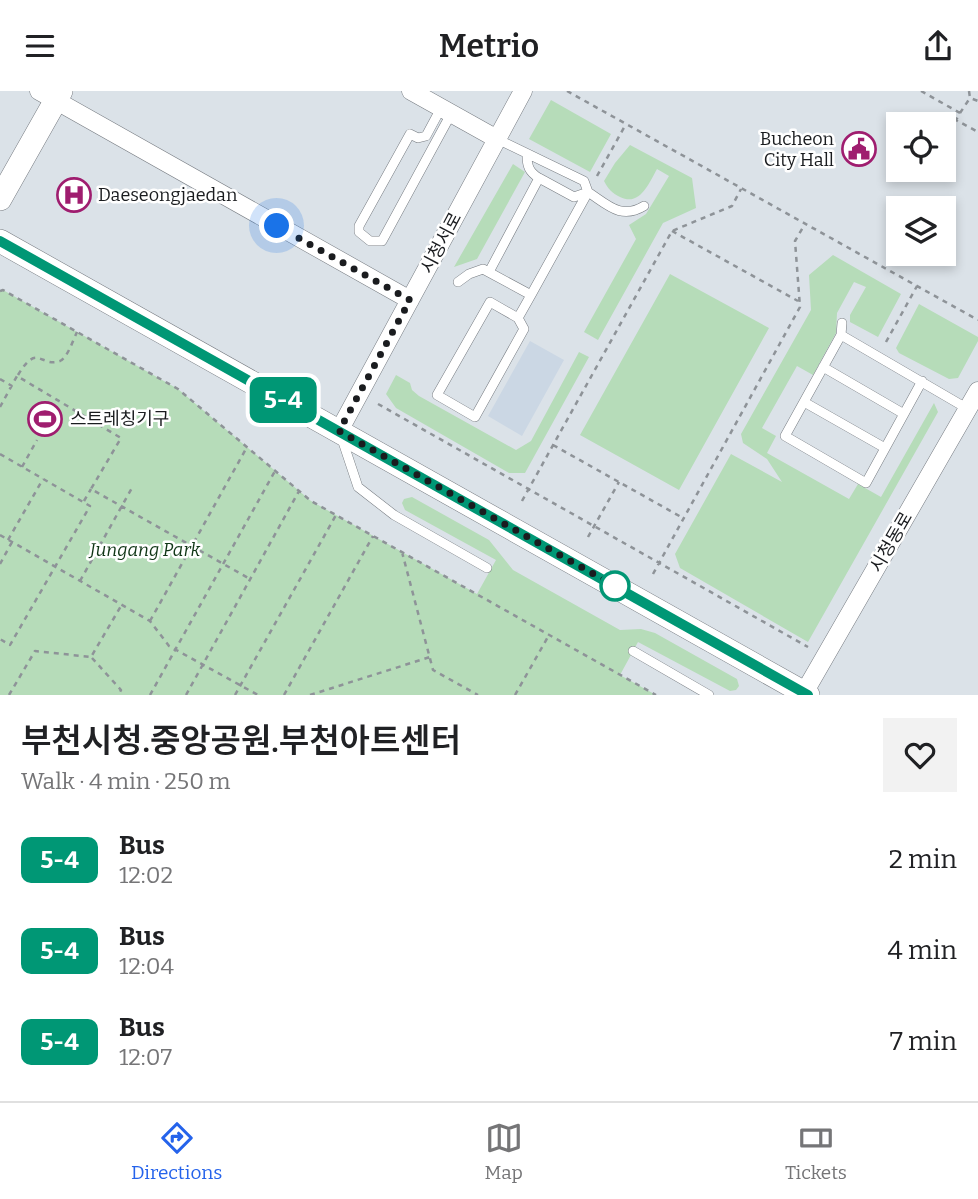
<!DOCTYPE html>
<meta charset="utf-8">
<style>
body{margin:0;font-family:Bitter,"Noto Sans KR",serif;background:#f2f2f2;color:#202124;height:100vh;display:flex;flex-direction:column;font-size:26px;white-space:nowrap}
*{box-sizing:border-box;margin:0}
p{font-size:23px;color:#757577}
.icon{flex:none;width:38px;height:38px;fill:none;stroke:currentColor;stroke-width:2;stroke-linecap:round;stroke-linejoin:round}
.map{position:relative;height:604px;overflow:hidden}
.panel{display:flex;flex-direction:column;background:#fff;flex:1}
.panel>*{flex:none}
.badge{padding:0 14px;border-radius:10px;font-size:24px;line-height:46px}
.controls{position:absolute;left:886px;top:21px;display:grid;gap:14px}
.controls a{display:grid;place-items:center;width:70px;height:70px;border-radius:0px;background:#fff;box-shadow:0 4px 10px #0003;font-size:35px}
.you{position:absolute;width:35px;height:35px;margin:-18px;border:5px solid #fff;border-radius:50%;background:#1a73e8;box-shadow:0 0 0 10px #1a73e833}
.map>.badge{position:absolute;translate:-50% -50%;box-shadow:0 0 0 4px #fff}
.round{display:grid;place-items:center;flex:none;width:74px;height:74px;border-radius:0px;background:#f2f2f2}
.head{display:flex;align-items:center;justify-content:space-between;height:119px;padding:0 21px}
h1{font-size:33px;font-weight:600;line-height:52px}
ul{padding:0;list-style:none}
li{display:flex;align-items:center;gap:21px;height:91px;padding:0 21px}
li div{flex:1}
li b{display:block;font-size:26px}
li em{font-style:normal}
li .badge{min-width:77px;font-weight:700;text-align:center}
header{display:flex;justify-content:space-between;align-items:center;height:91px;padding:0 21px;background:#fff;font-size:32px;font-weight:600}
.dock{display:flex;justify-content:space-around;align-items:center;height:98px;border-top:2px solid #e0e0e0;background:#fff;font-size:19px;color:#757577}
.dock a{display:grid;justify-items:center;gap:4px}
.dock .selected{color:#2563eb}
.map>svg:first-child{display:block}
.built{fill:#cbd7e4}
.green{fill:#b6dcb9}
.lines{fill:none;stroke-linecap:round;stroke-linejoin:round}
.service-casing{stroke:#767b81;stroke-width:10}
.minor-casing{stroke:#767b81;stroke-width:19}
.tertiary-casing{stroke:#767b81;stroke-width:24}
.path{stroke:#8e9398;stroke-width:2.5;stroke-dasharray:5 5;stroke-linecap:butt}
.service{stroke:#fff;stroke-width:9}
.minor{stroke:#fff;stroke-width:18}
.tertiary{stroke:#fff;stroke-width:23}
.line-casing{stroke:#fff;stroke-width:16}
.line{stroke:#009775;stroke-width:10}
.walk{stroke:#1a1c1f;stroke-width:7;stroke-dasharray:0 12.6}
.stop-dot{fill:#fff;stroke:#009775;stroke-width:3.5}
.labels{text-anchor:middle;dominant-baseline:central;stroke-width:5;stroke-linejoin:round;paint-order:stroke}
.poi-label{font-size:18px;fill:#1a1c1f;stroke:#fff;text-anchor:start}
.street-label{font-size:18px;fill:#1a1c1f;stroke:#fff}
.park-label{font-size:18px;font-style:italic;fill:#103616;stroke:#fff}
</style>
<header><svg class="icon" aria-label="menu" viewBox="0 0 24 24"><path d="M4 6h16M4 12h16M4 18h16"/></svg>Metrio<svg class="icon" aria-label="share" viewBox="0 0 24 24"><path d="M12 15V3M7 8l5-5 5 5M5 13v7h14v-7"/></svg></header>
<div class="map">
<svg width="978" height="604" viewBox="0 0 978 604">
<rect width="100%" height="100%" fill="#dbe2e8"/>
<path class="built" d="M 530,250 L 564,269 L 522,345 L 488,325 Z"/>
<path class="green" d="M 551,9 L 611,43 L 590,81 L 529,48 Z
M 630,54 L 692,87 L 696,117 L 663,132 L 598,249 L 584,241 L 636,148 L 629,134 L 646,123 L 669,85 L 657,78 C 649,92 640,116 620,106 C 612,102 608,98 604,90 L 615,72 Z
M 513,73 L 525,81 L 477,168 L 454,176 Z
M 833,164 L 901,203 L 878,246 L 850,231 L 850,224 L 866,196 L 854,191 L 837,222 L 836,242 L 813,284 L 797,275 L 762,337 L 776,345 L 767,362 L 849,408 L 858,393 L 881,406 L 934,312 L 938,321 L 808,551 L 680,477 L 675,463 L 731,363 L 782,391 L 767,368 L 743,352 L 741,343 L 811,219 L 809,184 Z
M 670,183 L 769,237 L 679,399 L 580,344 Z
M 3,199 L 178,298 L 311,410 L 477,503 L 496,469 L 405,419 L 402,412 L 404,408 L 412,406 L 489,449 L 513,479 L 620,539 L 641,538 L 655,542 L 737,588 L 739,595 L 736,599 L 730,600 L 638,551 L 620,584 L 656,604 L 0,604 L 0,200 Z
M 919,213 L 978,246 L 978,250 L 958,287 L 949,288 L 899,262 L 896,257 Z
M 579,261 L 589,266 L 525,382 L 509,382 L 396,317 L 386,303 L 396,284 L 410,292 L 412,299 L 419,305 L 516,359 L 531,350 Z"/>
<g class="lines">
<g class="service-casing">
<path id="service" d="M 441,17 L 426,45 L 418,47 L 410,43 L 359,135 L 359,141 L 370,150 L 382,150 L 451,23
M 497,48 L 584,90 L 588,101 C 608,114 621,129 644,115
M 539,87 L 574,106 L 588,101
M 489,181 L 539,87 C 529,81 527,75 527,64
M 458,191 L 469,183 L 483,178 L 531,204 L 588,101
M 518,227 L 490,211 L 437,304 L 475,326 L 524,238 L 518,227 L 531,204
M 841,244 L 842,232
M 823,276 L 904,323
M 922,290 L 866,392 L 785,345 L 841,244 L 968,318
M 804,311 L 885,357
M 342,348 L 358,396 L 394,424 L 487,477
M 633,560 L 709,604"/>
</g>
<g class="minor-casing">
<path id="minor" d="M 39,0 L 410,209
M 411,0 L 497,48
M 339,340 L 523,0
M 804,602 L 978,300"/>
</g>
<g class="tertiary-casing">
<path id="tertiary" d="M 0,108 L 61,0
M 0,150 L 808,604"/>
</g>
<path class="path" d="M 567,0 L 978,229
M 921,0 L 960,22 L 956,29 L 978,41
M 969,0 L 970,7 L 978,10
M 960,22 L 970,7
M 597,85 L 626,33
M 672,140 L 798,210
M 0,200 L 3,199 L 178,298 L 311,410 L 656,604
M 886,251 L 917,195
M 18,284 C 38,251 40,277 60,270 C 68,266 73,249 77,241
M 0,288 L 12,295
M 378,313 L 808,556
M 0,316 L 17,285 L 121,347 L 91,398 L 250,488
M 553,354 L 683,427
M 0,363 L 90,415 L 10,554 L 0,548
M 22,376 L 37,349
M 84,410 L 91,398
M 522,410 L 672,140 L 732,115 L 741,98
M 0,444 L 150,530 L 169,555 L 258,604
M 588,446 L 619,391
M 8,449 L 43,388
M 402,461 L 433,579 L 478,604
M 0,473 L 12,451
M 653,483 L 800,216 L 795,150 L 805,133
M 80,490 L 133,395
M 150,530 L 247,356
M 92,567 L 121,599 L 118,604
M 9,604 L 35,560 L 91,566 L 121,515
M 150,604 L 275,380
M 186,604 L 299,400
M 235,604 L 336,424
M 284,604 L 373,445
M 310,604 L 430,566
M 515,604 L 549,544"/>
<use href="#service" class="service"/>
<use href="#minor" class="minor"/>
<use href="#tertiary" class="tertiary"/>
</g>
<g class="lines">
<g class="line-casing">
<path id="line" d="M 0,150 L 808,604"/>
</g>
<use href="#line" class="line"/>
<path class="walk" d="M 277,135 L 410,209 L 339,340 L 615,495"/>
</g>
<defs>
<g id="civic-ring" transform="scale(1.75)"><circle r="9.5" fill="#fff" stroke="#9f1d6f" stroke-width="1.5"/><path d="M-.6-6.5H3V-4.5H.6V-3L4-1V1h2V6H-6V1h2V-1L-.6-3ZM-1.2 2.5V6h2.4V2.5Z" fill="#9f1d6f"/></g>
<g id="hospital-ring" transform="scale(1.75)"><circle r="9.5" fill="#fff" stroke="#9f1d6f" stroke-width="1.5"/><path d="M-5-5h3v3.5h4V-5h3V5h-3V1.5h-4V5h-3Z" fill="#9f1d6f"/></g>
<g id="stadium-ring" transform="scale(1.75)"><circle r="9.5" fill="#fff" stroke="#9f1d6f" stroke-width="1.5"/><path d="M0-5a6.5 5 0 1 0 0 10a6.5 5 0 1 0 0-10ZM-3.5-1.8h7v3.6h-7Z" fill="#9f1d6f"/></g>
</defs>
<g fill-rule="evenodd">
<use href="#civic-ring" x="859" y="58"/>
<use href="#hospital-ring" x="74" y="104"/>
<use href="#stadium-ring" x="45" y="328"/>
</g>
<circle class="stop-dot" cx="615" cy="495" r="14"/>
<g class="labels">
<g class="poi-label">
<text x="834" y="48" text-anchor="end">Bucheon<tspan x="834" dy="21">City Hall</tspan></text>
<text x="98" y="104">Daeseongjaedan</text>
<text x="70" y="328">스트레칭기구</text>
</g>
<g class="street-label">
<text transform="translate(441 152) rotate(-62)">시청서로</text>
<text transform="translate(891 451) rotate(-60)">시청동로</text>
</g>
<g class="park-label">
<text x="145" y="459">Jungang Park</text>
</g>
</g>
</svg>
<div class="controls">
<a><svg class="icon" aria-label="locate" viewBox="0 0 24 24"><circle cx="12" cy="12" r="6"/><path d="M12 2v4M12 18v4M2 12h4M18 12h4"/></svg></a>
<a><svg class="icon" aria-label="layers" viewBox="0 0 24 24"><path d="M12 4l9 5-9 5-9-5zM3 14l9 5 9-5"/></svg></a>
</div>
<div class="you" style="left:277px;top:135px"></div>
<b class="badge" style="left:283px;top:309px;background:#009775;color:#fff">5-4</b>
</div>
<section class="panel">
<div class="head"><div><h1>부천시청.중앙공원.부천아트센터</h1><p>Walk · 4 min · 250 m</p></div><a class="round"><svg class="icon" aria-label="heart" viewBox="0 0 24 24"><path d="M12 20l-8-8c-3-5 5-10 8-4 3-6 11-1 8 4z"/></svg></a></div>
<ul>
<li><span class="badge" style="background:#009775;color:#fff">5-4</span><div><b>Bus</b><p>12:02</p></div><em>2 min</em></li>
<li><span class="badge" style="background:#009775;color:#fff">5-4</span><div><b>Bus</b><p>12:04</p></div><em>4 min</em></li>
<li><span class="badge" style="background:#009775;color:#fff">5-4</span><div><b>Bus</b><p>12:07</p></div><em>7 min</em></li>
</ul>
</section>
<nav class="dock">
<a class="selected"><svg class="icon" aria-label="directions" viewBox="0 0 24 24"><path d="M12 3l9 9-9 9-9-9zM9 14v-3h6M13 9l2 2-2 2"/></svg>Directions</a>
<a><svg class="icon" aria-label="map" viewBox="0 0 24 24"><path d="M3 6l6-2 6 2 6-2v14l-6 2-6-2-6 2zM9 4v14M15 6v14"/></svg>Map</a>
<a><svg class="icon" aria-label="tickets" viewBox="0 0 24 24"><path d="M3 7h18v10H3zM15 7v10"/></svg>Tickets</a>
</nav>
